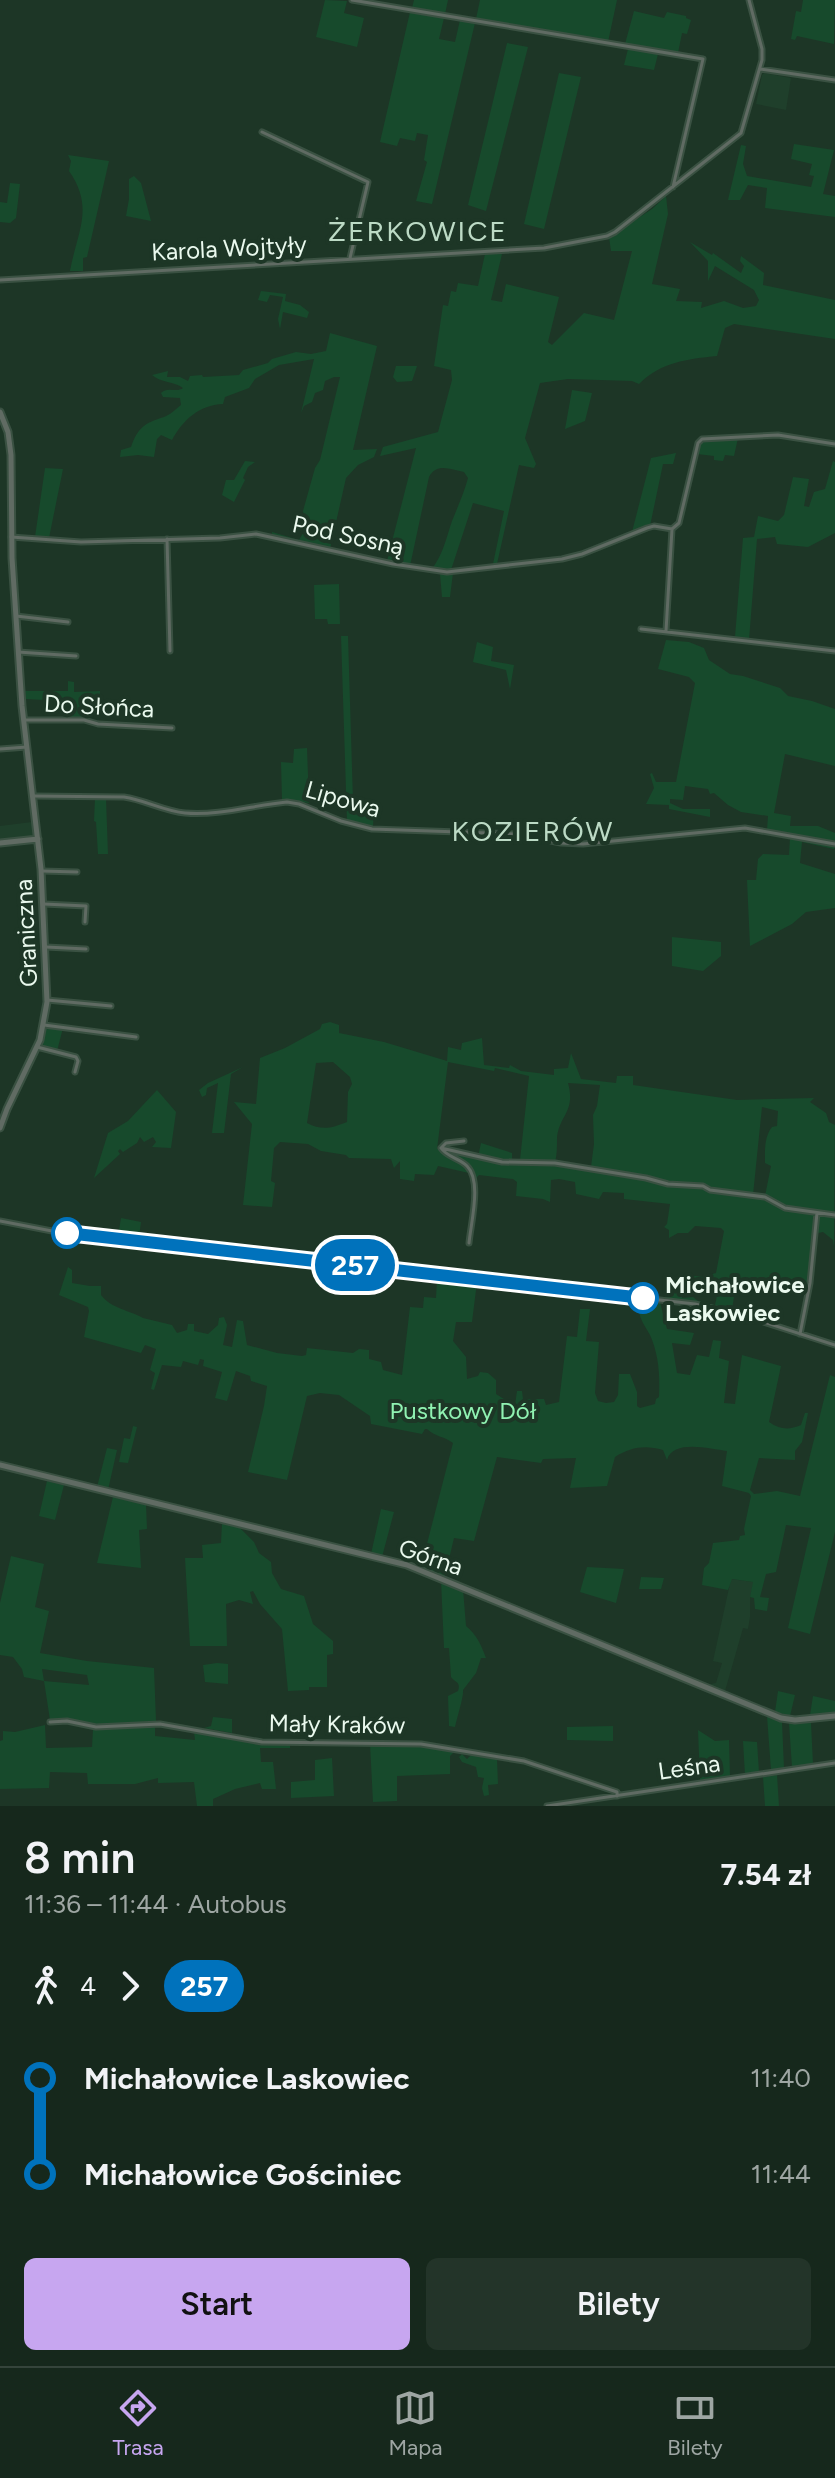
<!DOCTYPE html>
<html lang="pl">
<meta charset="utf-8">
<style>
body{margin:0;font-family:Figtree,sans-serif;background:#233429;color:#f1f3f6;height:100vh;display:flex;flex-direction:column;font-size:30px;white-space:nowrap}
*{box-sizing:border-box;margin:0}
p{font-size:26px;color:#9ea6a3}
.icon{flex:none;width:44px;height:44px;fill:none;stroke:currentColor;stroke-width:2;stroke-linecap:round;stroke-linejoin:round}
.map{position:relative;height:1806px;overflow:hidden}
.panel{display:flex;flex-direction:column;background:#16281c;flex:1}
.panel>*{flex:none}
.badge{padding:0 16px;border-radius:26px;font-size:28px;line-height:52px}
.map>.badge{position:absolute;translate:-50% -50%;box-shadow:0 0 0 4px #fff}
.legs{display:flex;align-items:center;gap:12px;height:88px;padding:0 24px;font-size:26px}
.legs p{margin-inline-start:auto}
.summary{display:flex;align-items:center;justify-content:space-between;height:136px;padding:0 24px}
h1{font-size:44px;font-weight:600;line-height:60px}
.action{display:flex;gap:16px;margin-top:auto;padding:16px 24px}
.action a{flex:1;height:92px;border-radius:12px;background:#c7a6f0;color:#111;font-size:32px;font-weight:600;line-height:92px;text-align:center}
.action a+a{background:#233429;color:#f1f3f6}
ul{padding:0 24px;list-style:none}
li{display:flex;align-items:center;gap:28px;height:96px;font-size:30px}
li i{display:grid;place-items:center;width:12px;height:100%;margin:0 10px;background:currentColor}
li i::after{content:'';width:20px;height:20px;margin:-10px;border:6px solid;border-radius:50%;background:#16281c}
li p{margin-inline-start:auto}
li:first-child i{background:linear-gradient(#0000 50%,currentColor 0)}
li:last-child i{background:linear-gradient(currentColor 50%,#0000 0)}
.menu{display:flex;justify-content:space-around;align-items:center;height:112px;border-top:2px solid #35443b;background:#16281c;font-size:22px;color:#9ea6a3}
.menu a{display:grid;justify-items:center;gap:4px}
.menu .current{color:#c7a6f0}
.map>svg:first-child{display:block}
.built{fill:#1f3f2b}
.green{fill:#174a2c;fill-rule:evenodd}
.lines{fill:none;stroke-linecap:round;stroke-linejoin:round}
.minor-casing{stroke:#3a5142;stroke-width:7}
.tertiary-casing{stroke:#3a5142;stroke-width:9}
.minor{stroke:#606b63;stroke-width:3}
.tertiary{stroke:#606b63;stroke-width:5}
.line-1-casing{stroke:#fff;stroke-width:18}
.line-1{stroke:#0072bc;stroke-width:12}
.stop-1-dot{fill:#fff;stroke:#0072bc;stroke-width:4}
.labels{text-anchor:middle;dominant-baseline:central;stroke-width:8;stroke-linejoin:round;paint-order:stroke}
.street-label{font-size:24px;fill:#eaf9ee;stroke:#1d3626}
.stop-label{font-size:24px;font-weight:bold;fill:#eaf9ee;stroke:#1d3626;text-anchor:start}
.park-label{font-size:24px;fill:#90f2b2;stroke:#1d3626}
.quarter-label{font-size:28px;letter-spacing:2px;fill:#bcdac5;stroke:#1d3626}
</style>
<div class="map">
<svg width="835" height="1806" viewBox="0 0 835 1806">
<rect width="100%" height="100%" fill="#1d3626"/>
<path class="built" d="M 764,73 L 791,78 L 786,110 L 756,104 L 762,75 Z
M 32,822 L 34,837 L 0,841 L 0,826 Z
M 731,1579 L 754,1582 L 750,1597 L 750,1617 L 748,1629 L 743,1628 L 725,1691 L 707,1685 L 716,1683 L 722,1663 L 713,1661 Z"/>
<path class="green" d="M 325,0 L 347,1 L 344,13 L 364,18 L 357,47 L 316,37 Z
M 414,0 L 448,0 L 445,14 L 412,8 Z
M 480,0 L 617,0 L 608,42 L 476,19 Z
M 803,0 L 835,0 L 834,44 L 797,36 L 795,40 L 791,39 L 796,11 L 801,12 Z
M 634,11 L 664,18 L 667,12 L 686,16 L 686,18 L 691,20 L 687,34 L 682,33 L 678,53 L 625,44 Z
M 410,12 L 444,18 L 439,39 L 455,42 L 460,20 L 475,23 L 432,204 L 416,201 L 427,162 L 424,160 L 428,135 L 417,133 L 415,141 L 400,138 L 397,146 L 380,142 Z
M 507,43 L 528,47 L 486,211 L 468,205 Z
M 628,49 L 656,52 L 658,54 L 654,70 L 624,65 Z
M 559,73 L 581,77 L 544,229 L 524,224 Z
M 794,144 L 834,150 L 823,194 L 835,196 L 835,217 L 765,208 L 767,188 L 748,185 L 740,200 L 728,200 L 741,145 L 746,146 L 743,164 L 747,176 L 811,187 L 814,176 L 809,175 L 812,164 L 791,159 Z
M 68,155 L 109,161 L 87,257 L 83,258 L 83,271 L 70,271 C 77,232 95,208 69,171 L 71,161 Z
M 134,176 L 141,183 L 151,221 L 126,216 L 129,199 L 129,179 Z
M 10,183 L 20,184 L 16,218 L 10,223 L 0,222 L 0,202 L 7,203 Z
M 666,196 L 668,214 L 652,284 L 680,289 L 676,301 L 702,302 L 701,308 L 724,301 L 743,308 L 756,306 L 759,300 L 754,290 L 715,266 L 708,281 L 708,261 L 690,242 L 712,255 L 713,253 L 741,273 L 744,266 L 740,261 L 741,256 L 764,273 L 763,285 L 835,300 L 835,339 L 734,324 L 725,328 L 717,356 C 687,359 661,362 639,384 L 632,381 L 568,379 L 540,383 L 525,438 L 536,464 L 534,468 L 519,465 L 497,564 L 493,564 L 504,511 L 473,503 L 451,570 L 432,569 C 443,554 446,539 452,521 C 458,506 464,493 468,478 L 464,472 C 451,470 437,462 429,477 L 410,566 L 387,561 L 416,448 L 380,456 L 383,447 L 438,432 L 452,380 L 451,370 L 434,366 L 443,305 L 448,306 L 451,291 L 456,292 L 458,283 L 478,286 L 485,254 L 502,254 L 491,300 L 502,302 L 506,284 L 559,297 L 548,342 L 552,345 L 584,313 L 614,320 L 632,251 L 611,251 L 609,237 L 652,209 Z
M 261,291 L 286,294 L 285,301 L 300,305 L 309,312 L 307,318 L 283,312 L 280,329 L 278,319 L 283,297 L 270,295 L 267,302 L 258,300 Z
M 330,333 L 377,346 L 353,450 L 377,449 L 374,457 L 358,465 L 346,478 L 330,549 L 272,535 L 272,532 L 299,540 L 305,530 L 303,511 L 315,468 L 320,460 L 340,377 L 334,377 L 325,381 L 323,390 L 315,393 L 312,402 L 304,406 L 301,413 L 314,359 L 279,365 L 255,379 L 249,388 L 225,397 L 223,404 C 199,405 183,420 172,440 L 161,435 L 157,439 L 154,457 L 138,455 L 120,457 L 121,450 L 131,447 C 138,427 145,423 164,417 C 170,415 176,409 181,405 L 180,398 L 163,397 L 161,393 C 167,386 177,393 183,388 C 174,381 161,383 152,375 L 168,371 L 167,377 L 180,377 L 188,381 L 190,376 L 202,375 L 203,377 L 239,375 L 243,370 L 268,363 L 272,359 L 296,352 L 311,354 L 326,351 Z
M 396,366 L 417,366 L 412,381 L 397,382 L 393,377 Z
M 572,390 L 592,393 L 585,421 L 565,429 Z
M 738,438 L 734,456 L 725,455 L 723,461 L 714,460 L 714,456 L 697,454 L 699,443 L 703,440 Z
M 676,453 L 673,464 L 663,464 L 650,526 L 632,532 L 651,458 Z
M 245,461 L 255,462 L 248,467 L 243,478 L 245,480 L 234,502 L 222,495 L 226,480 L 234,480 Z
M 833,461 L 835,462 L 835,533 L 808,547 L 777,544 L 775,537 L 757,539 L 749,640 L 735,637 L 743,538 L 754,537 L 758,516 L 778,521 L 784,515 L 793,477 L 809,479 L 804,506 L 809,507 L 814,492 L 825,489 Z
M 45,468 L 63,469 L 49,538 L 35,537 Z
M 453,573 L 450,597 L 442,597 L 440,574 Z
M 339,584 L 340,624 L 328,624 L 327,619 L 315,619 L 314,585 Z
M 341,636 L 348,636 L 353,801 L 374,803 L 373,828 L 347,821 Z
M 666,640 L 689,642 L 704,648 L 709,660 L 730,674 L 743,676 L 780,688 L 788,696 L 812,701 L 835,709 L 835,766 L 785,754 L 774,813 L 791,816 L 790,826 L 818,826 L 835,833 L 835,841 L 767,830 L 768,816 L 741,812 L 728,805 L 714,793 L 710,794 L 708,789 L 685,786 L 683,800 L 670,799 L 670,803 L 683,809 L 710,809 L 710,817 L 669,809 L 669,805 L 646,804 L 654,788 L 650,774 L 652,773 L 656,782 L 676,782 L 695,683 L 689,677 L 658,669 Z
M 477,642 L 493,647 L 491,661 L 514,665 L 510,689 L 506,670 L 473,662 Z
M 68,681 L 74,682 L 74,692 L 100,691 L 100,701 L 83,702 L 84,719 L 64,719 L 63,701 L 26,699 L 25,691 L 68,691 Z
M 307,748 L 309,803 L 282,799 L 281,762 L 293,763 L 294,749 Z
M 95,798 L 106,799 L 108,854 L 98,854 L 96,822 L 94,821 Z
M 790,838 L 835,846 L 834,849 L 802,842 L 800,863 L 835,874 L 835,908 L 806,912 L 792,924 L 750,946 L 747,880 L 756,880 L 758,859 L 763,854 L 789,855 Z
M 672,937 L 721,942 L 721,956 L 703,971 L 672,966 Z
M 330,1022 L 339,1025 L 339,1033 L 384,1042 L 447,1061 L 448,1047 L 461,1050 L 462,1043 L 482,1038 L 484,1065 L 509,1068 L 510,1065 L 521,1071 L 554,1075 L 554,1069 L 568,1068 L 571,1053 L 581,1079 L 616,1083 L 617,1076 L 633,1076 L 633,1085 L 737,1100 L 814,1098 L 810,1102 L 826,1113 L 829,1122 L 835,1125 L 834,1247 L 833,1240 L 823,1232 L 818,1233 L 814,1240 L 808,1292 L 792,1291 L 791,1295 L 777,1296 L 777,1283 L 736,1283 L 732,1310 L 754,1318 L 714,1307 L 665,1299 L 665,1295 L 672,1296 L 672,1292 L 682,1294 L 682,1298 L 693,1297 L 698,1301 L 715,1305 L 718,1291 L 693,1289 L 691,1282 L 688,1280 L 690,1275 L 702,1277 L 716,1273 L 724,1231 L 721,1228 L 695,1226 L 688,1233 L 678,1233 L 669,1238 L 669,1230 L 664,1227 L 667,1224 L 670,1204 L 624,1199 L 624,1193 L 603,1192 L 599,1199 L 576,1194 L 575,1182 L 559,1179 L 551,1180 L 550,1202 L 543,1199 L 516,1196 L 517,1182 L 513,1179 L 479,1175 L 477,1177 L 475,1201 L 474,1184 L 469,1173 L 438,1166 L 434,1175 L 415,1174 L 414,1181 L 400,1179 L 400,1161 L 394,1168 L 391,1159 L 349,1158 L 346,1155 L 321,1151 L 308,1144 L 280,1142 L 274,1148 L 271,1181 L 275,1183 L 272,1207 L 243,1205 L 252,1124 L 234,1102 L 256,1104 L 260,1058 L 285,1048 L 320,1029 L 322,1024 ZM 333,1062 L 350,1077 L 352,1084 L 348,1092 L 347,1122 C 332,1128 322,1131 307,1123 L 316,1063 ZM 448,1062 L 494,1071 L 495,1068 L 529,1076 L 520,1160 L 512,1159 L 512,1153 L 481,1143 L 478,1157 L 437,1149 ZM 568,1083 L 600,1085 L 597,1106 L 593,1115 L 594,1144 L 591,1167 L 555,1163 C 557,1154 557,1147 557,1138 C 559,1115 576,1112 568,1083 ZM 762,1107 L 778,1111 L 777,1126 L 772,1127 C 764,1137 765,1151 765,1163 L 771,1166 L 765,1196 L 753,1195 Z
M 47,1026 L 63,1028 L 57,1051 L 40,1047 Z
M 243,1067 L 231,1074 L 224,1133 L 212,1133 L 218,1083 L 207,1088 L 206,1095 L 202,1097 L 199,1090 L 208,1083 Z
M 157,1090 L 176,1112 L 171,1148 L 152,1147 L 156,1142 L 153,1137 L 144,1142 L 140,1137 L 137,1143 L 123,1152 L 120,1149 L 118,1151 L 120,1154 L 94,1178 L 108,1133 L 128,1121 Z
M 121,1218 L 141,1222 L 139,1237 L 118,1236 Z
M 318,1265 L 338,1267 L 335,1287 L 316,1284 Z
M 68,1267 L 72,1270 L 72,1283 L 90,1286 L 101,1286 L 101,1295 C 112,1309 129,1310 143,1318 L 172,1325 L 177,1333 L 187,1330 L 188,1324 L 194,1324 L 194,1331 L 208,1334 L 218,1325 L 219,1318 L 224,1317 L 227,1325 L 223,1345 L 232,1347 L 237,1320 L 243,1321 L 247,1345 L 277,1353 L 302,1356 L 306,1355 L 307,1348 L 353,1353 L 359,1349 L 369,1350 L 369,1359 L 381,1362 L 383,1370 L 402,1375 L 410,1307 L 423,1308 L 424,1297 L 436,1298 L 437,1279 L 477,1282 L 472,1322 L 456,1322 L 453,1341 L 466,1357 L 467,1379 L 478,1376 L 480,1372 L 488,1373 L 496,1380 L 496,1394 L 504,1399 L 505,1404 L 515,1405 L 517,1391 L 522,1391 L 523,1399 L 544,1399 L 546,1405 L 559,1402 L 567,1336 L 577,1337 L 580,1309 L 590,1309 L 586,1341 L 599,1342 L 595,1393 L 598,1401 L 606,1403 L 614,1402 L 618,1395 L 619,1374 L 630,1374 L 637,1392 L 637,1406 L 640,1408 L 655,1404 L 656,1399 L 659,1397 C 660,1376 659,1355 650,1335 C 642,1320 638,1319 639,1300 L 660,1302 L 667,1329 L 694,1333 L 690,1345 L 672,1343 L 677,1373 L 690,1375 L 697,1355 L 709,1357 L 713,1340 L 721,1341 L 719,1358 L 729,1361 L 724,1403 L 735,1404 L 742,1355 L 781,1366 L 769,1422 C 781,1430 789,1430 801,1425 L 805,1413 L 808,1413 L 802,1442 L 795,1451 L 795,1460 L 759,1458 L 750,1490 L 754,1494 L 777,1491 L 800,1496 L 830,1375 L 835,1377 L 835,1532 L 810,1634 L 788,1628 L 811,1528 L 786,1525 L 776,1572 L 766,1574 L 760,1597 L 769,1598 L 767,1611 L 755,1609 L 754,1598 L 750,1597 L 753,1582 L 732,1579 L 728,1590 L 702,1585 L 704,1568 L 709,1563 L 713,1543 L 739,1540 L 740,1536 L 745,1535 L 744,1529 L 751,1496 L 749,1493 L 722,1486 L 727,1451 C 710,1449 673,1439 667,1460 L 663,1450 C 645,1445 631,1447 615,1457 L 607,1486 L 570,1488 L 576,1458 L 543,1459 L 541,1463 L 497,1457 L 474,1541 L 454,1538 L 445,1576 L 421,1567 L 453,1443 C 444,1436 435,1437 427,1429 L 425,1429 L 422,1434 L 371,1424 L 370,1416 L 339,1395 L 320,1393 L 307,1396 L 287,1480 L 248,1472 L 264,1406 L 267,1386 L 251,1381 L 250,1376 L 236,1371 L 227,1401 L 215,1398 L 222,1372 L 203,1366 L 204,1360 L 200,1359 L 198,1365 L 183,1361 L 181,1367 L 162,1365 L 154,1390 L 151,1389 L 155,1373 L 150,1370 L 156,1349 L 145,1345 L 141,1353 L 84,1337 L 89,1311 L 88,1307 L 59,1295 Z
M 133,1426 L 137,1427 L 128,1463 L 119,1462 L 124,1438 L 130,1439 Z
M 107,1448 L 117,1450 L 108,1490 L 97,1487 Z
M 47,1481 L 64,1485 L 55,1520 L 39,1516 Z
M 113,1497 L 146,1505 L 147,1529 L 139,1530 L 141,1568 L 97,1563 Z
M 381,1509 L 394,1512 L 382,1557 L 371,1554 Z
M 222,1523 L 239,1527 L 254,1542 L 259,1553 L 271,1562 L 272,1573 L 281,1589 L 304,1596 L 313,1624 L 333,1641 L 333,1654 L 327,1655 L 327,1687 L 309,1687 L 309,1690 L 288,1691 L 282,1629 L 260,1604 L 253,1591 L 250,1592 L 253,1604 L 239,1600 L 226,1604 L 227,1646 L 190,1646 L 185,1558 L 203,1558 L 202,1545 L 221,1543 Z
M 11,1556 L 44,1564 L 35,1607 L 49,1611 L 40,1653 L 87,1661 L 154,1668 L 156,1721 L 100,1725 L 75,1720 L 50,1720 L 44,1681 L 24,1677 L 22,1669 L 13,1657 L 0,1655 L 0,1603 ZM 42,1669 L 87,1675 L 89,1685 L 44,1681 Z
M 587,1567 L 624,1569 L 616,1603 L 580,1592 Z
M 641,1577 L 664,1578 L 661,1589 L 639,1589 Z
M 441,1580 L 463,1589 L 466,1626 C 477,1635 481,1645 486,1658 L 481,1658 L 476,1673 L 463,1690 C 464,1696 457,1717 455,1727 L 449,1726 L 448,1696 L 458,1691 C 461,1681 455,1683 451,1677 L 449,1648 L 444,1648 Z
M 217,1663 L 228,1664 L 228,1684 L 205,1682 L 203,1665 Z
M 778,1691 L 795,1695 L 790,1716 L 775,1712 Z
M 813,1696 L 835,1701 L 835,1712 L 810,1715 Z
M 767,1716 L 782,1722 L 784,1768 L 771,1770 Z
M 213,1717 L 232,1719 L 232,1733 L 204,1728 L 211,1726 Z
M 789,1723 L 811,1723 L 813,1764 L 792,1767 Z
M 45,1725 L 46,1748 L 92,1747 L 93,1729 L 155,1726 L 155,1736 L 195,1740 L 194,1731 L 260,1743 L 290,1745 L 290,1748 L 260,1748 L 261,1762 L 273,1762 L 276,1789 L 262,1789 L 260,1783 L 235,1789 L 213,1799 L 213,1806 L 197,1806 L 194,1782 L 158,1783 L 158,1778 L 135,1784 L 88,1784 L 87,1773 L 50,1772 L 49,1788 L 0,1789 L 0,1741 L 3,1740 L 3,1731 L 15,1732 Z
M 613,1726 L 613,1741 L 567,1740 L 567,1727 Z
M 698,1730 L 715,1741 L 729,1740 L 730,1776 L 700,1780 Z
M 743,1741 L 757,1742 L 759,1772 L 745,1775 Z
M 370,1744 L 419,1746 L 455,1751 L 450,1756 L 450,1774 L 397,1776 L 397,1801 L 373,1802 Z
M 462,1754 L 467,1759 L 472,1754 L 497,1759 L 498,1784 L 488,1785 L 489,1795 L 484,1796 L 482,1788 L 484,1778 L 478,1777 L 476,1767 L 462,1762 L 459,1757 Z
M 332,1758 L 334,1796 L 291,1798 L 291,1782 L 315,1780 L 315,1760 Z
M 777,1775 L 779,1806 L 765,1806 L 763,1777 Z"/>
<g class="lines">
<g class="minor-casing">
<path id="minor" d="M 352,0 L 703,59 L 673,187
M 760,69 L 835,80
M 262,132 L 368,182 L 350,258
M 0,280 L 544,248 L 607,236 L 615,232 L 741,133 L 762,60 L 762,49 L 749,0
M 672,529 L 679,523 L 698,443 L 702,439 L 778,435 L 835,444
M 11,537 L 81,542 L 220,538 L 256,534 L 393,564 L 447,572 L 562,559 L 582,554 L 647,528 L 654,526 L 672,529
M 167,539 L 170,651
M 16,616 L 68,622
M 641,629 L 835,651
M 666,631 L 672,529
M 18,652 L 76,656
M 24,720 L 84,720 L 98,724 L 172,728
M 0,749 L 27,747
M 33,796 L 124,797 C 145,800 164,811 185,813 C 219,816 254,805 287,802 L 299,804 L 341,821 L 372,829 L 514,834 L 561,843 L 583,844 L 745,828 L 835,844
M 42,871 L 77,872
M 44,904 L 86,906 L 85,922
M 46,947 L 86,949
M 47,1000 L 111,1006
M 44,1025 L 136,1037
M 37,1047 L 76,1057 L 78,1061 L 75,1072
M 441,1148 L 446,1143 L 464,1141
M 0,1221 L 52,1231 L 695,1304 L 748,1317 L 835,1345
M 469,1243 C 471,1222 482,1181 467,1166 C 459,1158 447,1157 441,1148 L 502,1162 L 555,1163 L 646,1178 L 668,1184 L 703,1186 L 710,1190 L 765,1197 L 785,1208 L 835,1215
M 800,1334 L 810,1283 L 817,1213
M 50,1722 L 67,1721 L 96,1727 L 160,1724 L 262,1742 L 421,1744 L 524,1761 L 617,1792 L 617,1796
M 547,1806 L 835,1763"/>
</g>
<g class="tertiary-casing">
<path id="tertiary" d="M 0,412 L 8,432 L 11,455 L 12,558 L 22,706 L 41,869 L 47,1002 L 40,1040 L 7,1109 L 0,1128
M 0,843 L 38,839
M 0,1465 L 407,1565 L 781,1718 L 795,1720 L 835,1716"/>
</g>
<use href="#minor" class="minor"/>
<use href="#tertiary" class="tertiary"/>
</g>
<g class="lines">
<g class="line-1-casing">
<path id="line-1" d="M 67,1233 L 643,1298"/>
</g>
<use href="#line-1" class="line-1"/>
</g>
<g class="stop-1-dot">
<circle cx="67" cy="1233" r="14"/>
<circle cx="643" cy="1298" r="14"/>
</g>
<g class="labels">
<g class="street-label">
<text transform="translate(229 248) rotate(-3)">Karola Wojtyły</text>
<text transform="translate(348 535) rotate(12)">Pod Sosną</text>
<text transform="translate(99 706) rotate(3)">Do Słońca</text>
<text transform="translate(343 799) rotate(16)">Lipowa</text>
<text transform="translate(26 933) rotate(-93)">Graniczna</text>
<text transform="translate(431 1557) rotate(19)">Górna</text>
<text transform="translate(337 1724) rotate(1)">Mały Kraków</text>
<text transform="translate(689 1767) rotate(-8)">Leśna</text>
</g>
<g class="stop-label">
<text x="665" y="1284">Michałowice<tspan x="665" dy="28">Laskowiec</tspan></text>
</g>
<g class="park-label">
<text x="463" y="1410">Pustkowy Dół</text>
</g>
<g class="quarter-label">
<text x="418" y="231">ŻERKOWICE</text>
<text x="533" y="831">KOZIERÓW</text>
</g>
</g>
</svg>
<b class="badge" style="left:355px;top:1265px;background:#0072bc;color:#fff">257</b>
</div>
<section class="panel">
<div class="summary"><div><h1>8 min</h1><p>11:36 – 11:44 · Autobus</p></div><b>7.54 zł</b></div>
<div class="legs"><svg class="icon" aria-label="walk" viewBox="0 0 24 24"><circle cx="13" cy="4" r="2"/><path d="M13 8l-2 6 4 7M11 14l-3 7M7 12l3-4h3l4 4"/></svg>4<svg class="icon" aria-label="forward" viewBox="0 0 24 24"><path d="M9 5l7 7-7 7"/></svg><b class="badge" style="background:#0072bc;color:#fff">257</b></div>
<ul>
<li><i style="color:#0072bc"></i><b>Michałowice Laskowiec</b><p>11:40</p></li>
<li><i style="color:#0072bc"></i><b>Michałowice Gościniec</b><p>11:44</p></li>
</ul>
<div class="action"><a>Start</a><a>Bilety</a></div>
</section>
<nav class="menu">
<a class="current"><svg class="icon" aria-label="directions" viewBox="0 0 24 24"><path d="M12 3l9 9-9 9-9-9zM9 14v-3h6M13 9l2 2-2 2"/></svg>Trasa</a>
<a><svg class="icon" aria-label="map" viewBox="0 0 24 24"><path d="M3 6l6-2 6 2 6-2v14l-6 2-6-2-6 2zM9 4v14M15 6v14"/></svg>Mapa</a>
<a><svg class="icon" aria-label="tickets" viewBox="0 0 24 24"><path d="M3 7h18v10H3zM15 7v10"/></svg>Bilety</a>
</nav>
